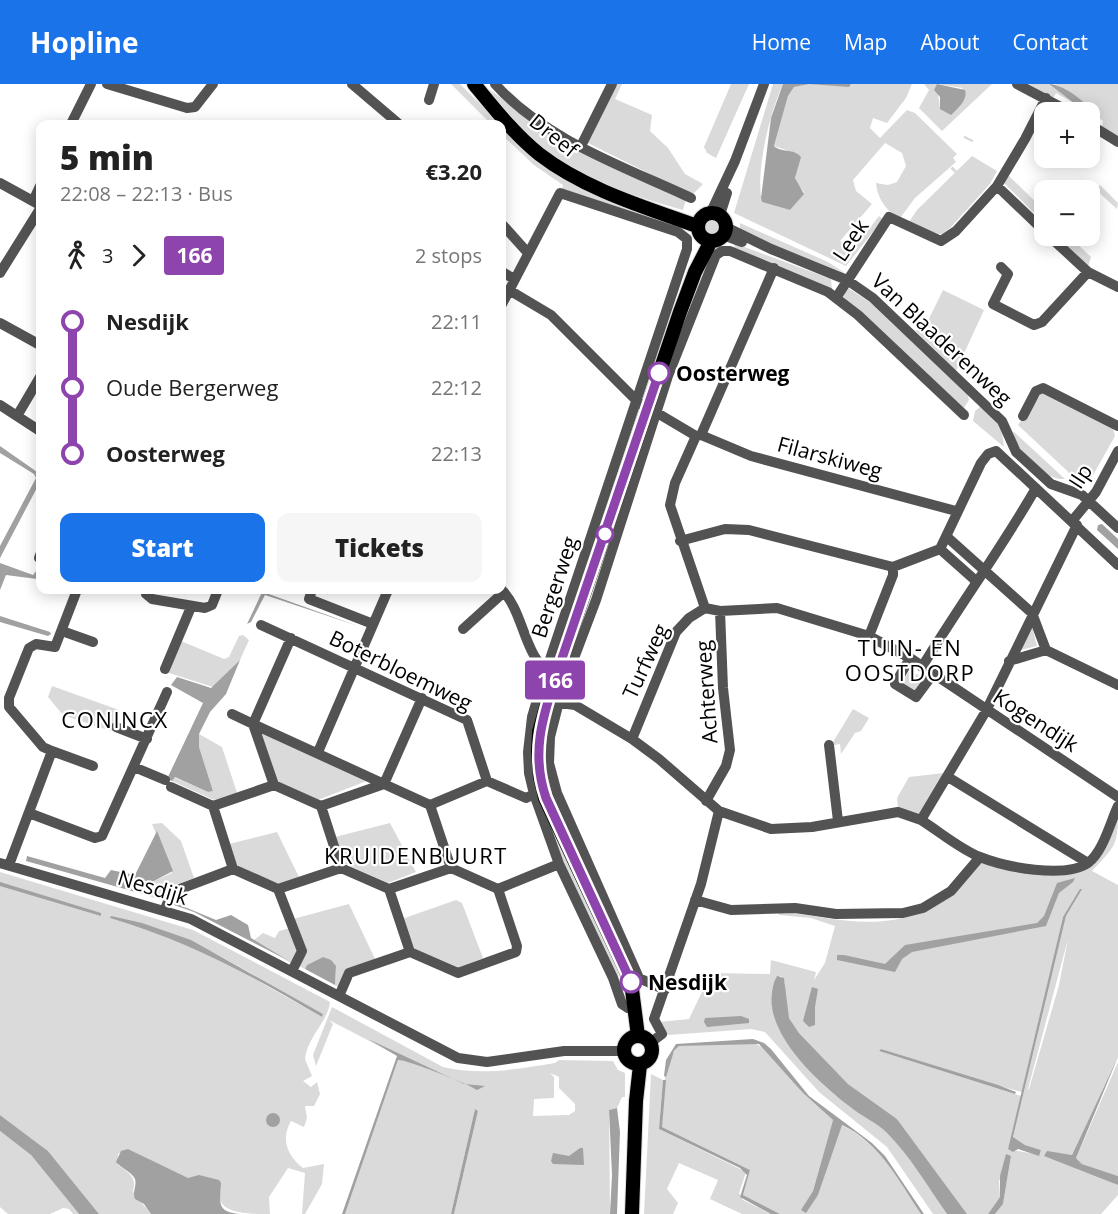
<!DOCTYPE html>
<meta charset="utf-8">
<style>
body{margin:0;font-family:"Open Sans",sans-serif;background:#f6f6f6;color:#222;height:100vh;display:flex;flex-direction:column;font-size:22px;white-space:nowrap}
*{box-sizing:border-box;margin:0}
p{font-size:20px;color:#767676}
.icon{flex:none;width:33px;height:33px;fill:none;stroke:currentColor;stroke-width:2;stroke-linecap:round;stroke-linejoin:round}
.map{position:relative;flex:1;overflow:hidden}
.side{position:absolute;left:36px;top:36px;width:470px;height:474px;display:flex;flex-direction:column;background:#fff;border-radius:12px;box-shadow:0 3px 15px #0003}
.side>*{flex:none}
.badge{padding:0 12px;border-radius:4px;font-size:21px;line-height:39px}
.buttons{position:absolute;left:1034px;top:18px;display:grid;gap:12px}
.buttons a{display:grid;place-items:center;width:66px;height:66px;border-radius:12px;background:#fff;box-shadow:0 3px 15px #0003;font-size:30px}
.map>.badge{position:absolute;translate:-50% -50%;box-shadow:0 0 0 3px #fff}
.legs{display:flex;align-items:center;gap:9px;height:66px;padding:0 24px;font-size:20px}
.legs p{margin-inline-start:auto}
.summary{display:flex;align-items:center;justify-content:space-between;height:102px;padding:0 24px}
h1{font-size:33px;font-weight:800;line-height:45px}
.cta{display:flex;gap:12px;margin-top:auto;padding:12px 24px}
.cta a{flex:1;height:69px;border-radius:12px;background:#1a73e8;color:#fff;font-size:24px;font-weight:800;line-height:69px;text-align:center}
.cta a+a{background:#f6f6f6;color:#222}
ul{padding:0 24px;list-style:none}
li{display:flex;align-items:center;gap:21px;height:66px;font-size:22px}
li i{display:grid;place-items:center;width:9px;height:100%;margin:0 8px;background:currentColor}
li i::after{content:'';width:15px;height:15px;margin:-8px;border:4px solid;border-radius:50%;background:#fff}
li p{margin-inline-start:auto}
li:first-child i{background:linear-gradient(#0000 50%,currentColor 0)}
li:last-child i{background:linear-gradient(currentColor 50%,#0000 0)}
header{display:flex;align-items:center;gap:36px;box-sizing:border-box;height:84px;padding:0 30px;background:#1a73e8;color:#fff}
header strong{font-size:28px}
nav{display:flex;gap:33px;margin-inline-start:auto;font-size:21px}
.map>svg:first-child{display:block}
.green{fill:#dadada;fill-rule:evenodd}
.water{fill:#a1a1a1}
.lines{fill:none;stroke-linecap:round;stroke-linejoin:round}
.minor-tunnel{stroke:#d9d9d9;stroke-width:10;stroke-dasharray:10 5;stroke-linecap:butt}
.major-casing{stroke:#dbdbdb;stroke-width:16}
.minor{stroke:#535353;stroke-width:10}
.major{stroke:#000;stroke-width:14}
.line-1-casing{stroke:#fff;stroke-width:14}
.line-1{stroke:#8e44ad;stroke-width:9}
.stop-1-dot{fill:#fff;stroke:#8e44ad;stroke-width:3}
.labels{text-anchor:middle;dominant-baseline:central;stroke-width:4.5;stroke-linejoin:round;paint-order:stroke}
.street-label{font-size:21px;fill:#000;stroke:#fff}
.stop-label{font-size:21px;font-weight:bold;fill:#000;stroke:#fff;text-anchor:start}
.neighbourhood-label{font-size:22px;letter-spacing:1.5px;fill:#000;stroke:#fff}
</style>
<header>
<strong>Hopline</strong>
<nav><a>Home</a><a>Map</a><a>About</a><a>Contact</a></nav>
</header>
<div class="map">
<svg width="1118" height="1130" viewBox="0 0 1118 1130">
<rect width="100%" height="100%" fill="#fff"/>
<path class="green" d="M 451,0 L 460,0 L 500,40 L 491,40 Z
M 613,0 L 622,0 L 615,15 L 652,31 L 650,47 L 668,64 L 685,90 L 703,100 L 692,111 L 584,57 Z
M 731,0 L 749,0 L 716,74 L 707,69 L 704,63 Z
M 773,0 L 783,0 C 770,28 755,88 762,118 L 790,126 L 804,108 L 795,97 L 798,70 L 774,62 L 788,12 L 794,3 L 803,0 L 912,0 L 906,14 L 887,39 L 873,34 L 870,44 L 880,54 L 907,26 L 915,29 L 957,70 L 953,74 L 956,78 L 915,114 L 900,134 C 886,128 877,113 876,99 L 888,101 L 897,98 L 906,82 L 902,69 L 885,59 L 853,96 L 856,107 L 872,120 L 840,157 L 852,167 L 879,132 L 883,135 L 846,182 L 734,129 Z
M 924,0 L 992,0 L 942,47 L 919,24 L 929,6 ZM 937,0 L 963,4 L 940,25 Z
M 1029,0 L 1049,0 L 1089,28 L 1056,9 L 1053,14 Z
M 1055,0 L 1118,0 L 1118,53 L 1089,36 L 1089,29 L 1102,43 L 1103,37 L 1074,12 Z
M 489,5 L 533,38 L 686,115 L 683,126 C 626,110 567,91 523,48 C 510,36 500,19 489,5 Z
M 501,41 L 565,95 L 624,120 L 679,139 L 676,146 L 562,105 L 563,101 L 534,81 L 501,50 Z
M 972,72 L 997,87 L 990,100 L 950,144 L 942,150 L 938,150 L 909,138 L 917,126 Z
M 1007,90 L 1044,126 L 1044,139 L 1003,98 Z
M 1100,101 L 1118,119 L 1117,125 L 1096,106 Z
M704 142a8 8 0 1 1 16 0a8 8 0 1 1-16 0Z
M 740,139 L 828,178 L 845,189 L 740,149 Z
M 1056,152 L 1069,152 L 1091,173 L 1088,183 Z
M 734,159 L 831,195 L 832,206 L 735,167 Z
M 848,204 L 877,223 L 967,308 L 969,316 L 964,324 L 845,215 L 843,212 Z
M 943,206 L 984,226 L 956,287 L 915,246 L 923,247 Z
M 1043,307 L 1113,344 L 1115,352 L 1092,393 L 1086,392 L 1079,398 L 1018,341 Z
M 980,323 C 998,326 1003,348 1004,363 L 973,337 L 975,327 Z
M 1013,347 L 1065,395 C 1045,397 1015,366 1013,347 Z
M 1031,539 L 1037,562 L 1016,567 Z
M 243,551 L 249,556 L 240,576 L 213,603 L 169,589 L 181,557 L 224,575 L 229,573 L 239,552 Z
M 910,586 L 924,595 L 916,607 L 902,598 Z
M 52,602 L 119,626 L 111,647 L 63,631 L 48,613 Z
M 853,625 L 869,634 L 861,647 L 855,649 L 841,670 L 840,660 L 834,661 L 833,658 Z
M 258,646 L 369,696 L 318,716 L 276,697 Z
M 199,650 L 222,663 L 237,709 L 214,716 L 172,697 L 174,693 L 208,708 L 213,707 L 199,663 Z
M 944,689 L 921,732 L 898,726 L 897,714 L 909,693 Z
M 544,727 L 618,885 L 619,900 L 569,795 Z
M 1118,731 C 1118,763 1113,764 1092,787 L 1118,801 L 1118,973 L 1072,1071 L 1047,1068 L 1118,1101 L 1118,1111 L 1101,1130 L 995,1130 L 1003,1120 L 1011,1072 L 999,1097 L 1000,1113 L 988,1130 L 967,1130 L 897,1035 L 848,1000 L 799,949 L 789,934 L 785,919 L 785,898 L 781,892 C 770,899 770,913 773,925 C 786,966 817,999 852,1024 C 863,1032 877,1039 886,1048 C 910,1071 928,1103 947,1130 L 933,1130 L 887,1063 L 819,1008 L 765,948 L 751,945 L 668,951 L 659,938 L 689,935 L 711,889 L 770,890 L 771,876 L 816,888 L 814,896 L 825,879 L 835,842 L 811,834 L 779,831 L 778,827 C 821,832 877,848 919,828 C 938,820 962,792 978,778 C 1002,782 1076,801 1091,780 C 1102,766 1109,747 1118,731 ZM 1075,817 L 1066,832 L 1013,1053 L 1025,1061 L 1041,1066 L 1039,1071 L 1008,1065 L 1021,1012 L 879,967 L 881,965 L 972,995 L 1022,1008 L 1063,833 ZM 1068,855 L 1059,901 L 1029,1005 L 1028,1005 Z
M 162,739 L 181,757 L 194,794 L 165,805 L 161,816 L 146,811 L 152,798 L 172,789 L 152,740 Z
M 390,739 L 416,788 L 388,799 L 343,779 L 335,753 Z
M 277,748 L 299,793 L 276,801 L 236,782 L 229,760 Z
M 0,788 L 193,846 L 330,918 C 328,938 307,953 305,975 L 312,992 L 303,997 L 311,1003 L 317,998 L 320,1010 L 314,1022 L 305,1022 L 307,1034 L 304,1043 L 291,1037 C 280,1056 288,1072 303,1084 L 324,1080 L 322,1100 L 305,1130 L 302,1130 L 305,1089 L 288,1084 L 269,1113 L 270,1130 C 250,1130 211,1130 221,1104 L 197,1092 L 191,1095 C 171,1090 148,1074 128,1065 L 118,1070 L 118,1081 C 129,1089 137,1093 133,1107 C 138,1117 145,1121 151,1130 L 99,1130 L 48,1067 L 0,1031 ZM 110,834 C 195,847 250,892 323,930 L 322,933 L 212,871 L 147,845 Z
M 456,816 L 462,819 L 483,874 L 456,885 L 415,866 L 402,835 Z
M 349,820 L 376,877 L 338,903 L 335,901 L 336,882 L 323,873 L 307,881 L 305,885 L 299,882 L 293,835 Z
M 290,844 L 298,866 L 291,879 L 254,856 L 263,849 L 275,854 L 279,847 Z
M 332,923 L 443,983 C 482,992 517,985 555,979 L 559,976 L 613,977 L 618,986 L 625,989 L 625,1013 L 622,1013 L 617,1024 L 609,1026 L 610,1130 L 454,1130 L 478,1027 L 475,1025 L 451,1130 L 345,1130 L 398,976 L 404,975 L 329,936 L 333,940 L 316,982 L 313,971 ZM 550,989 L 559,993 L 559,1004 L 575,1020 L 575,1027 L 569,1031 L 533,1032 L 534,1015 L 554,1014 L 554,993 Z
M 752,958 L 768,966 L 803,1009 L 833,1036 L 813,1107 L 801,1127 L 818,1111 L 841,1041 C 879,1058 899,1097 921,1130 L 780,1130 L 743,1111 L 750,1086 L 662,1043 C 664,1018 660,981 679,962 Z
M 1118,978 L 1118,1092 L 1082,1080 L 1076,1074 Z
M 651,990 L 663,996 L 659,1045 L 746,1088 L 739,1109 L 743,1116 L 771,1130 L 742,1130 L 710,1115 L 718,1096 L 679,1079 L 667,1105 L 678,1119 L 673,1130 L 644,1130 Z
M 0,1047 L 31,1071 L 79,1130 L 73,1130 L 69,1125 L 63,1124 L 50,1130 L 8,1130 L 0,1123 Z"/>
<path class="water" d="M 783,0 L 851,0 L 849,3 L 809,0 L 794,3 L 788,12 L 774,62 C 781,69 794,64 801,73 L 795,94 L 804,110 L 790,126 L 762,118 L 761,114 L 771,34 Z
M 937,0 L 965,6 C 968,16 958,24 951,31 L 940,25 L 940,13 L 934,6 Z
M 1049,0 C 1065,0 1096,25 1099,38 Z
M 0,362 L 40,390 L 40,398 L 0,474 L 0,462 L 36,394 L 34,390 L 0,369 Z
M 1102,440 L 1118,455 L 1118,465 L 1097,446 L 1098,441 Z
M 0,479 L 33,491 L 40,482 L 40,492 L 37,495 L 6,491 L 0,506 Z
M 263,506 L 267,506 L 266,509 L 358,542 L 265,511 L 251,538 L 247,540 Z
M 0,532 L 50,548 L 51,550 L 48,552 L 0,538 Z
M 240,576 L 226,610 L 210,628 L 199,650 L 199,663 L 213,707 L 208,708 L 175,693 L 172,697 L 167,695 L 203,619 L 171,601 L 177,593 L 211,604 Z
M 157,747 L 173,787 L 152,798 L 146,811 L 26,777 L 27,772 L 105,794 L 111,786 L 135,791 Z
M 1075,794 L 1073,798 L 1059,809 L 1046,842 L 912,868 L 902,875 L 895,888 L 837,876 L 837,871 L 844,871 L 885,880 L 905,861 L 1037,839 L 1044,832 L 1057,799 Z
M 0,798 L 101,829 L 101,832 L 0,802 Z
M 1080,805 L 1082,805 L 1066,832 L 1013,1053 L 1025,1061 L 1041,1066 L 1039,1072 L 1018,1065 L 1013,1068 L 1008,1065 L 1063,833 Z
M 175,819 L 216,836 L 231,831 L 248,841 L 251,854 L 289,877 L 194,828 L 174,821 Z
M 111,832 L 142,839 L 191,856 L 323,930 L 322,933 C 251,891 190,858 110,834 Z
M 323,873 L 331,876 L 336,882 L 335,901 L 305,885 L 307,881 Z
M 777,892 L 784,894 L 789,934 L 799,949 L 848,1000 L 897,1035 L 967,1130 L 947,1130 C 928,1103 910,1072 887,1049 C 876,1038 861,1032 849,1022 C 816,997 752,939 777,892 Z
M 812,903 L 818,905 L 815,923 L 815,941 L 809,943 L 803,937 Z
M 741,932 L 749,935 L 749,939 L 707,943 L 704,938 L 705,934 Z
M 368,955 L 464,1000 L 485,1002 L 477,1006 C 469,1000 405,975 398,976 L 345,1130 L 342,1130 L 397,972 Z
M 753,955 L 764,959 L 771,965 L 809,1012 L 872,1059 L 885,1072 L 924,1130 L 921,1130 C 899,1097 879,1058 842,1041 L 818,1111 L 806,1129 L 801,1126 L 813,1107 L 833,1036 L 803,1009 L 759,960 L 679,962 L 674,967 L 666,993 L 664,992 L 666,976 L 676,960 Z
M 881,965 L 998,1001 L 1016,1008 L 1015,1010 L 879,967 Z
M 1118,973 L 1076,1074 L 1082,1080 L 1118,1092 L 1118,1101 L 1044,1072 L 1047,1067 L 1072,1071 Z
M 663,996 L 666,996 L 662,1043 L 750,1086 L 743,1111 L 780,1130 L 771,1130 L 740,1113 L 747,1091 L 740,1084 L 659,1045 Z
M 617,1024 L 620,1048 L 617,1130 L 610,1130 L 612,1091 L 609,1026 Z
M 475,1025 L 478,1027 L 454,1130 L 451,1130 Z
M266 1036a7 7 0 1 1 14 0a7 7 0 1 1-14 0Z
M 0,1031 L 48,1067 L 99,1130 L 79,1130 L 31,1071 L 0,1047 Z
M 580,1064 L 583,1064 L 584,1081 L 553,1080 L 551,1077 L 553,1069 L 569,1072 Z
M 128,1065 L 188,1094 L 199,1091 L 219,1096 L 221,1099 C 220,1118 216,1128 240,1130 L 151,1130 L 144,1120 L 135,1115 C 132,1108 137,1102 135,1095 C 132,1088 121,1084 116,1078 L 121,1067 Z
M 1006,1070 L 1011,1072 L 1003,1120 L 995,1130 L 988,1130 L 1000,1113 L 1000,1092 Z"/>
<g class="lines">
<path class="minor-tunnel" d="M 968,56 L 969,54
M 954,88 L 956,86"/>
<g class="major-casing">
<path id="major" d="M 474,0 C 494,24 514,50 539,70 C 584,105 644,123 697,142
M698 143a14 14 0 1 1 28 0a14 14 0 1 1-28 0Z
M624 966a14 14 0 1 1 28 0a14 14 0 1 1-28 0Z
M 638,952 L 631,898 L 545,714 L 540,693 L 538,668 L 539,648 L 548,616 L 680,228 L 695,188 L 711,157
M 632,1130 L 636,1017 L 640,981"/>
</g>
<path class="minor" d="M 107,0 L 187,24 L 195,23 L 213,0
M 352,0 L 399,40
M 495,0 C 545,56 625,83 691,114
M 1017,0 L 1070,28
M 429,16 L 434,0
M 71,40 L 91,0
M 1089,40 L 1118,58
M 581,62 L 612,0
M 0,99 L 40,121
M 997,102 L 1044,147
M 33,117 L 40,102
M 711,128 L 735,77 L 764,0
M 720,131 L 727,109
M 501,139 L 528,169
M 726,143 L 771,165 L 847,196 L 873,214 L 1002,337 L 1016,368 L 1051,400 L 1082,411 L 1118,444
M 723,151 L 742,158
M 1049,152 L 1088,188 L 1118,203
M 1001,183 L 1008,190 L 993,220 L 1034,241 L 1042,238 L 1088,188
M 501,187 L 514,195
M 0,189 L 40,125
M 509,206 L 551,231 L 637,317 L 696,352
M 836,214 L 889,133 L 941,157 L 956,147 L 997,102 L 1025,55 L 1046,14
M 501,222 L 560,109 L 678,148 L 687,155 L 687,165 L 542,599 L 532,633 L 528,668 L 529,689 L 534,710 L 559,780 L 613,894 L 622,920 L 628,924
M 0,239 L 40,261
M 0,321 L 40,347
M 17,332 L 40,293
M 1023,332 L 1036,307 L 1043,304 L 1118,342
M 701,351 L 774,184
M 696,352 L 701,351 L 751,372 L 956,427
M 696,352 L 675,399 L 670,421 L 705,524
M 1072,437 L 1096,408 L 1118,367
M 946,452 L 1032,529 L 1046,566 L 1118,601
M 680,457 L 725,445 L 749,446 L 893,483
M 940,465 L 976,497
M 39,474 L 40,471
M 893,483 L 940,465 L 981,379 L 988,370 L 996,367 L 1118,481
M 501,505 C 525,528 523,574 552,590
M 147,506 L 146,510 L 152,515 L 205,524 L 212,521 L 218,506
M 312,506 L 309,515 L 373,540
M 705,524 L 720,527 L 777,524 L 869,552 L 910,574 L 1118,713
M 261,541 L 467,636 L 487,697
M 463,545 L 504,508
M 62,547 L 93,558
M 869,552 L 893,491 L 893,483
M 291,554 L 253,640 L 384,700 L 422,614
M 910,574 L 895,600 L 916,613 L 933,590
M 1009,577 L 1046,566
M 922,583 C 959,522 1001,465 1036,404
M 165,585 L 191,523
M 553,618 L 575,621 L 632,655 L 659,675 L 719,727 L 701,800 L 654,935 L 662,950 L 650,959
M 232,630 L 253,640 L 274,701
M 116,643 L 147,655
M 632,655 L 676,548 L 689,534 L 705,524
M 829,661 L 838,737
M 52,667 L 93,682
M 318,668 L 388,506
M 134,683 L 165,696
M 948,693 L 1088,779
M 171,703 L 213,722 L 233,785
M 706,717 L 726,682 L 730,666 L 723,604 L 720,527
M 430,721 L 487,697 L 526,714 L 534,710
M 213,722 L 274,701 L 321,722 L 341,784
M 321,722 L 384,700 L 430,721 L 451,784
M 719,727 L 771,745 L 812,743 L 898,728 L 921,736 L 986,627 L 1077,441
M 29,729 L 95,754 L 102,752 L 167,608
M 921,736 C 940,748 960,765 980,773 C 1005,783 1065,795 1088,779 C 1103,768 1110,739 1118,722
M 0,779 L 191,835 L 458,974 L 487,978 L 564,967 L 623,967
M 9,781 L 52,667 L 43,663 L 9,623 L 9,614 L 29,564 L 36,560 L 55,563 L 77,506
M 278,805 L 341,784 L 389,805 L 410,868
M 389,805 L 451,784 L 498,805
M 498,805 L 559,780
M 695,816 L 731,826 L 795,824 L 836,830 L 903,829 L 923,824 L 951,807 L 980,773
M 165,825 L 172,808 L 233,785 L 278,805 L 302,867 L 292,887
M 665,906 L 639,894 L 557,709 L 549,679 L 550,653 L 562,606 L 596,516 L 668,292 L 716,171 L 722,167 L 730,167 L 828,208 L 858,231 L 964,331
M 339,912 L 349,889 L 410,868 L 458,889 L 516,868 L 517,862 L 498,805"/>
<use href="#major" class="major"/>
</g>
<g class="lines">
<g class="line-1-casing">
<path id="line-1" d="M 631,898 L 546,714 C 531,670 542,634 556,592 L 659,289"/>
</g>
<use href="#line-1" class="line-1"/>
</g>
<g class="stop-1-dot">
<circle cx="659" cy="289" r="10"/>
<circle cx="605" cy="450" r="8"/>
<circle cx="631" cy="898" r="10"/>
</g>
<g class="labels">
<g class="street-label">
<text transform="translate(554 51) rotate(39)">Dreef</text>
<text transform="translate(850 156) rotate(-56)">Leek</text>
<text transform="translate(942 255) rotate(43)">Van Blaaderenweg</text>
<text transform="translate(830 373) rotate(15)">Filarskiweg</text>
<text transform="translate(1080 392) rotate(-57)">Ilp</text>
<text transform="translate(554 503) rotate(-72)">Bergerweg</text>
<text transform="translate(645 577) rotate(-65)">Turfweg</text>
<text transform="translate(401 586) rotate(26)">Boterbloemweg</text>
<text transform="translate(706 608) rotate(-94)">Achterweg</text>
<text transform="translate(1036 636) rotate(33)">Kogendijk</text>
<text transform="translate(153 803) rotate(17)">Nesdijk</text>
</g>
<g class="stop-label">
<text x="676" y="289">Oosterweg</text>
<text x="648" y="898">Nesdijk</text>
</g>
<g class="neighbourhood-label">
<text x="910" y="563">TUIN- EN<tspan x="910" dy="25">OOSTDORP</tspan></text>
<text x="115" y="635">CONINCX</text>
<text x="416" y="771">KRUIDENBUURT</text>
</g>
</g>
</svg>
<div class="buttons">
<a>+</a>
<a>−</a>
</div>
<b class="badge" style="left:555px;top:596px;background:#8e44ad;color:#fff">166</b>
<section class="side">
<div class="summary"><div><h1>5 min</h1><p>22:08 – 22:13 · Bus</p></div><b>€3.20</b></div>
<div class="legs"><svg class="icon" aria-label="walk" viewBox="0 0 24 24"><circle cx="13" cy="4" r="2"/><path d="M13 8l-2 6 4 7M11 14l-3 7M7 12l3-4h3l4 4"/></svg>3<svg class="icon" aria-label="forward" viewBox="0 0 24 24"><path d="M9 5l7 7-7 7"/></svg><b class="badge" style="background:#8e44ad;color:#fff">166</b><p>2 stops</p></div>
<ul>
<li><i style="color:#8e44ad"></i><b>Nesdijk</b><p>22:11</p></li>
<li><i style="color:#8e44ad"></i><span>Oude Bergerweg</span><p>22:12</p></li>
<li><i style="color:#8e44ad"></i><b>Oosterweg</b><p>22:13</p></li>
</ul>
<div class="cta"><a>Start</a><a>Tickets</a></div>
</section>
</div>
